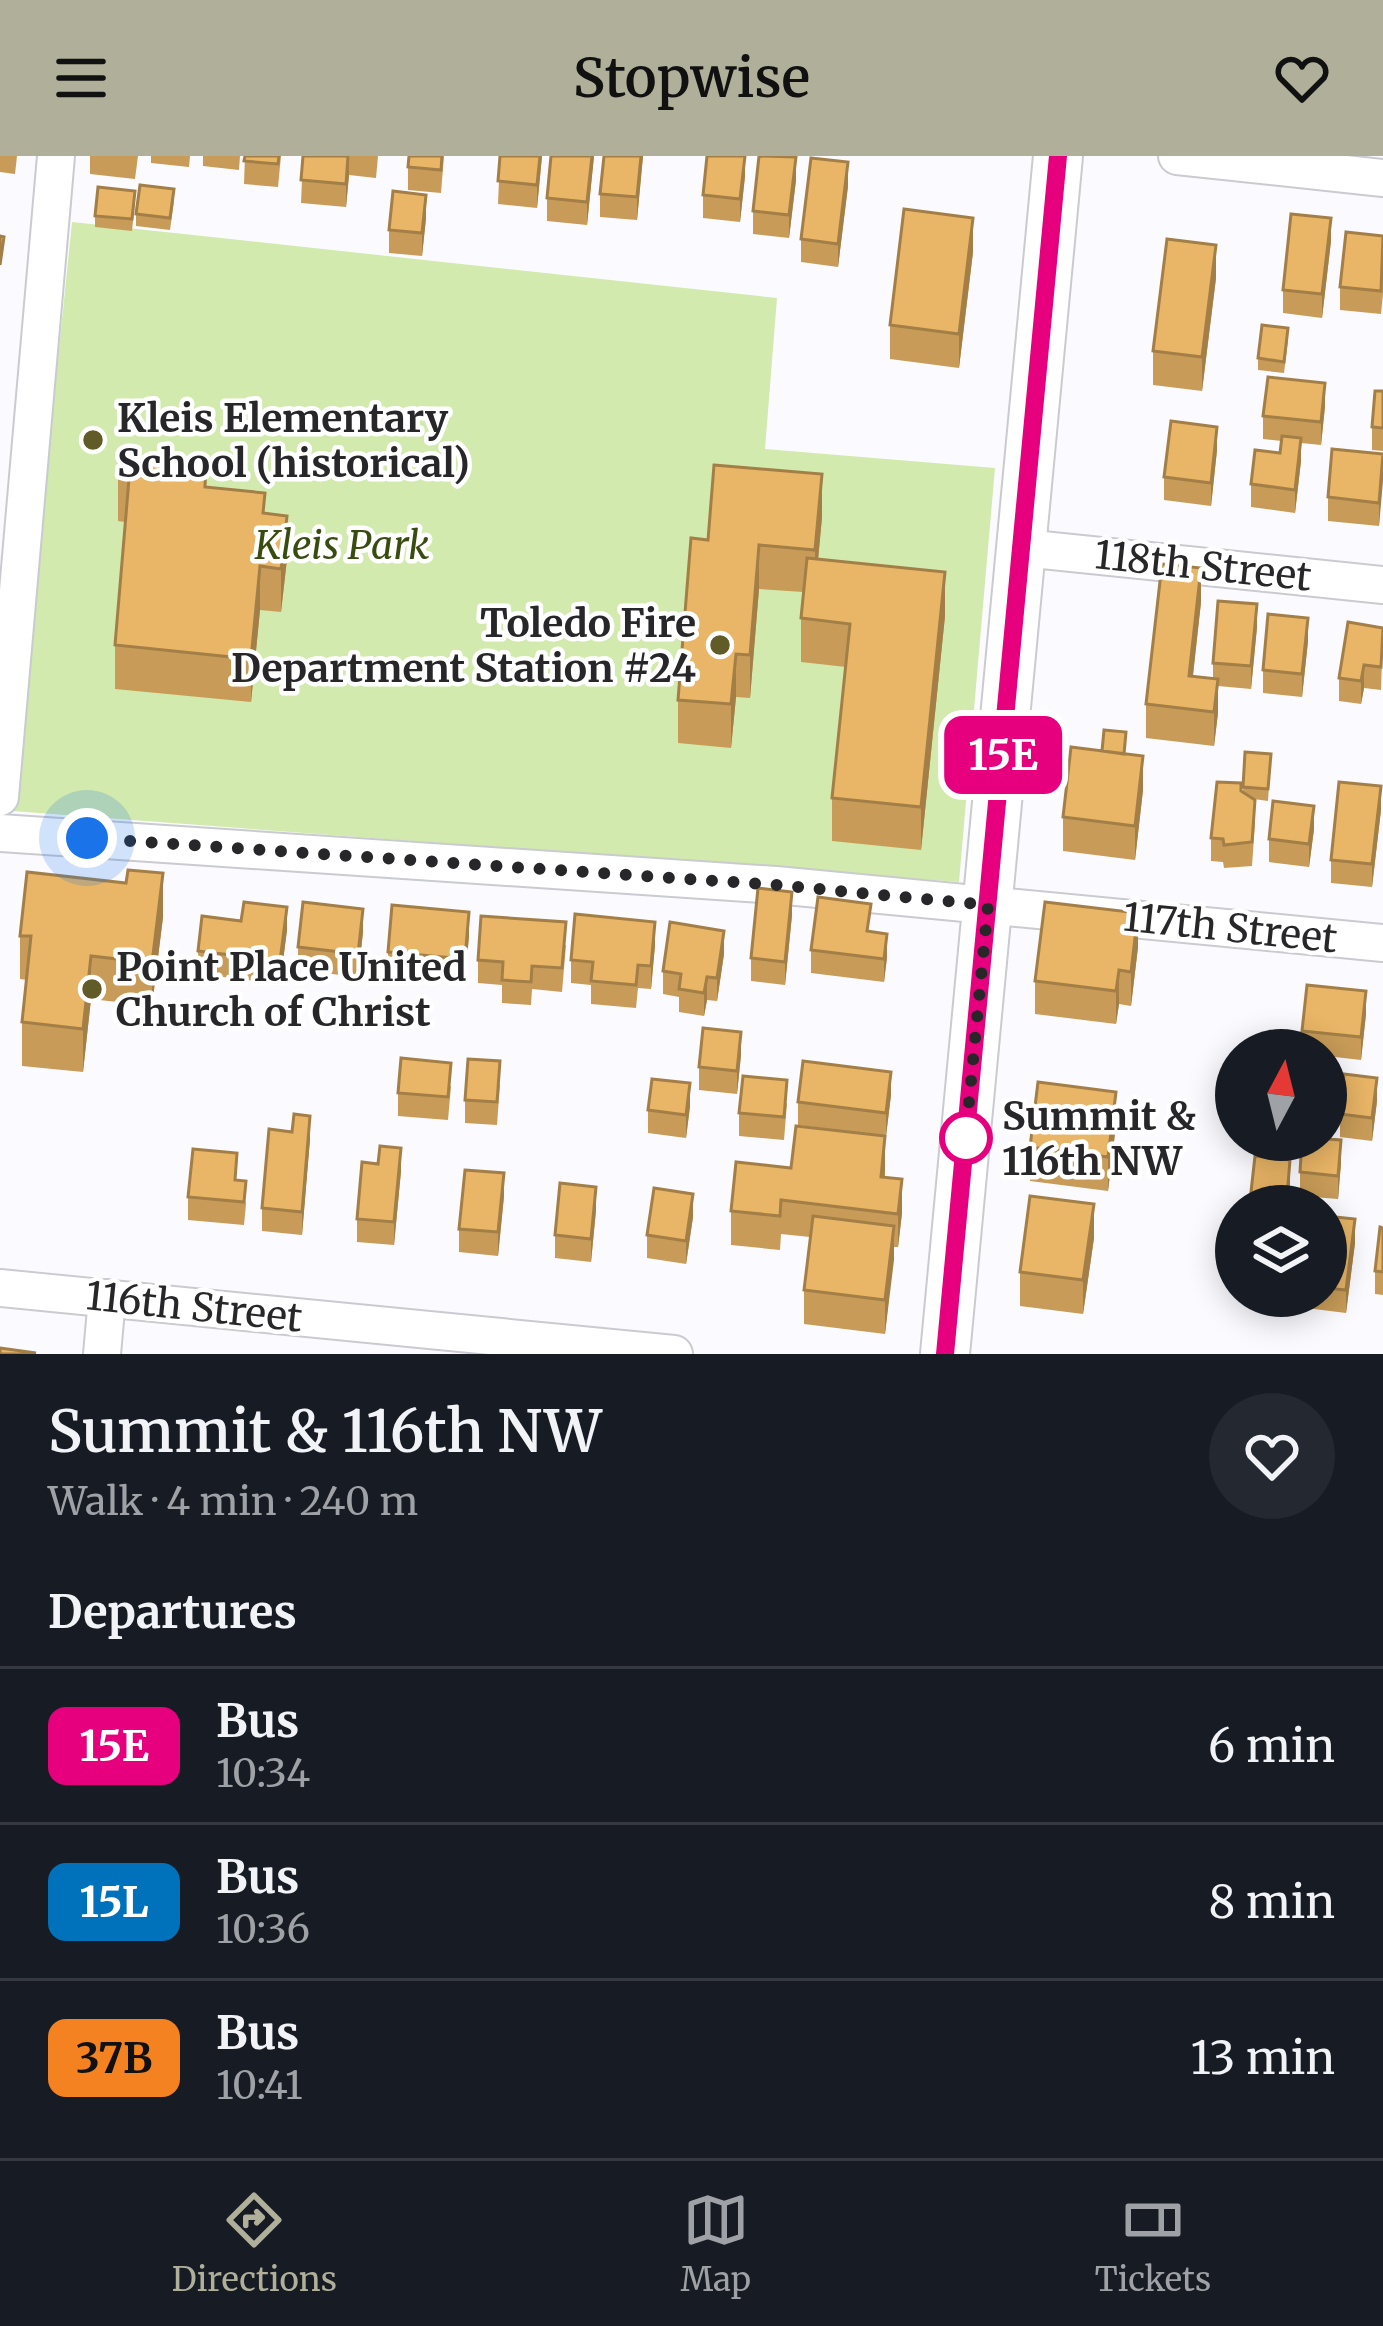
<!DOCTYPE html>
<meta charset="utf-8">
<style>
body{margin:0;font-family:Merriweather,serif;background:#242831;color:#f1f3f6;height:100vh;display:flex;flex-direction:column;font-size:45px;white-space:nowrap}
*{box-sizing:border-box;margin:0}
p{font-size:39px;color:#9ea1a6}
.icon{flex:none;width:66px;height:66px;fill:none;stroke:currentColor;stroke-width:2;stroke-linecap:round;stroke-linejoin:round}
.map{position:relative;height:1198px;overflow:hidden}
.sheet{display:flex;flex-direction:column;background:#171b24;flex:1}
.sheet>*{flex:none}
.badge{padding:0 24px;border-radius:18px;font-size:42px;line-height:78px}
.needle{width:78px;rotate:7deg}
.tools{position:absolute;left:1215px;top:873px;display:grid;gap:24px}
.tools a{display:grid;place-items:center;width:132px;height:132px;border-radius:50%;background:#171b24;box-shadow:0 6px 30px #0003;font-size:60px}
.you{position:absolute;width:60px;height:60px;margin:-30px;border:9px solid #fff;border-radius:50%;background:#1a73e8;box-shadow:0 0 0 18px #1a73e833}
.map>.badge{position:absolute;translate:-50% -50%;box-shadow:0 0 0 6px #fff}
h2{padding:0 48px;font-size:45px;line-height:108px}
.round{display:grid;place-items:center;flex:none;width:126px;height:126px;border-radius:63px;background:#242831}
.overview{display:flex;align-items:center;justify-content:space-between;height:204px;padding:0 48px}
h1{font-size:57px;font-weight:600;line-height:90px}
ul{padding:0;list-style:none}
li{display:flex;align-items:center;gap:36px;height:156px;padding:0 48px;border-top:3px solid #363941}
li div{flex:1}
li b{display:block;font-size:45px}
li em{font-style:normal}
li .badge{min-width:132px;font-weight:700;text-align:center}
header{display:flex;justify-content:space-between;align-items:center;height:156px;padding:0 48px;background:#b0af99;color:#111;font-size:54px;font-weight:600}
.menu{display:flex;justify-content:space-around;align-items:center;height:168px;border-top:3px solid #363941;background:#171b24;font-size:33px;color:#9ea1a6}
.menu a{display:grid;justify-items:center;gap:6px}
.menu .active{color:#b0af99}
.map>svg:first-child{display:block}
.green{fill:#d2eaad}
.lines{fill:none;stroke-linecap:round;stroke-linejoin:round}
.minor-casing{stroke:#cacad1;stroke-width:40}
.secondary-casing{stroke:#cacad1;stroke-width:52}
.minor{stroke:#fff;stroke-width:36}
.secondary{stroke:#fff;stroke-width:48}
.wall{fill:#c89c58}
.shaded-wall{fill:#a37f47}
.building{fill:#e9b566;stroke:#a37f47;stroke-width:3}
.line-casing{stroke:#fff;stroke-width:27}
.line{stroke:#e6007e;stroke-width:18}
.walk{stroke:#27272a;stroke-width:12;stroke-dasharray:0 21.6}
.poi-dot{fill:#615b27;stroke:#fff;stroke-width:4.5}
.stop-dot{fill:#fff;stroke:#e6007e;stroke-width:6}
.labels{text-anchor:middle;dominant-baseline:central;stroke-width:9;stroke-linejoin:round;paint-order:stroke}
.poi-label{font-size:39px;font-weight:bold;fill:#27272a;stroke:#fff;text-anchor:start}
.park-label{font-size:39px;font-style:italic;fill:#394c10;stroke:#fff}
.street-label{font-size:39px;fill:#27272a;stroke:#fff}
.stop-label{font-size:39px;font-weight:bold;fill:#27272a;stroke:#fff;text-anchor:start}
</style>
<header><svg class="icon" aria-label="menu" viewBox="0 0 24 24"><path d="M4 6h16M4 12h16M4 18h16"/></svg>Stopwise<svg class="icon" aria-label="heart" viewBox="0 0 24 24"><path d="M12 20l-8-8c-3-5 5-10 8-4 3-6 11-1 8 4z"/></svg></header>
<div class="map">
<svg width="1383" height="1198" viewBox="0 0 1383 1198">
<rect width="100%" height="100%" fill="#fbfbff"/>
<path class="green" d="M 72,66 L 777,142 L 765,293 L 995,312 L 959,726 L 12,655 Z"/>
<g class="lines">
<g class="minor-casing">
<path id="minor" d="M 1177,0 L 1383,22
M 1023,392 L 1383,429
M 0,641 L 56,0
M 0,677 L 776,729 L 1383,787
M 0,1132 L 674,1198
M 102,1198 L 107,1142"/>
</g>
<g class="secondary-casing">
<path id="secondary" d="M 945,1198 L 1058,0"/>
</g>
<use href="#minor" class="minor"/>
<use href="#secondary" class="secondary"/>
</g>
<path class="wall" d="M 0,0 L 17,0 L 15,18 L 0,16 Z
M 90,0 L 138,0 L 135,23 L 90,18 Z
M 151,0 L 190,0 L 189,11 L 151,7 Z
M 203,0 L 240,0 L 239,14 L 203,10 Z
M 245,0 L 281,0 L 278,31 L 244,28 Z
M 303,0 L 378,0 L 376,22 L 349,19 L 346,51 L 301,47 Z
M 444,0 L 441,37 L 408,34 L 408,11 Z
M 500,0 L 542,0 L 537,52 L 498,48 Z
M 594,0 L 587,69 L 547,65 L 547,42 Z
M 643,0 L 637,64 L 600,61 L 600,38 Z
M 745,20 L 740,66 L 703,62 L 703,39 Z
M 796,24 L 789,82 L 753,78 L 753,55 Z
M 848,30 L 838,111 L 801,106 L 801,83 Z
M 174,45 L 170,74 L 136,70 L 136,58 Z
M 135,46 L 132,75 L 95,71 L 95,60 Z
M 426,62 L 422,100 L 389,97 L 389,74 Z
M 1383,80 L 1383,138 L 1381,158 L 1340,154 L 1340,131 Z
M 1331,85 L 1322,162 L 1283,157 L 1283,134 Z
M 973,96 L 959,212 L 890,203 L 890,169 Z
M 1216,122 L 1202,235 L 1153,229 L 1153,195 Z
M 1288,184 L 1284,217 L 1258,214 L 1258,202 Z
M 1383,235 L 1383,295 L 1372,294 L 1372,271 Z
M 1325,250 L 1321,289 L 1301,287 L 1301,305 L 1295,357 L 1251,351 L 1251,328 L 1280,297 L 1282,285 L 1263,283 L 1263,260 Z
M 1217,294 L 1211,350 L 1164,344 L 1164,321 Z
M 1383,298 L 1379,370 L 1328,365 L 1328,341 Z
M 118,321 L 206,331 L 265,357 L 287,403 L 281,456 L 260,454 L 251,546 L 115,533 L 115,489 L 125,366 L 118,365 Z
M 822,361 L 818,403 L 945,460 L 921,694 L 832,685 L 832,642 L 846,511 L 801,506 L 801,462 L 803,436 L 759,433 L 750,542 L 736,541 L 731,592 L 678,587 L 678,544 L 708,384 Z
M 1201,446 L 1193,520 L 1213,523 L 1213,507 L 1257,471 L 1251,533 L 1218,530 L 1218,557 L 1214,590 L 1146,582 L 1146,548 Z
M 1383,472 L 1381,534 L 1364,532 L 1361,548 L 1339,545 L 1339,522 Z
M 1308,485 L 1302,541 L 1263,537 L 1263,514 Z
M 1245,596 L 1271,598 L 1268,645 L 1254,643 L 1255,667 L 1252,710 L 1224,712 L 1223,706 L 1211,705 L 1211,682 L 1241,635 L 1243,636 Z
M 1125,598 L 1143,634 L 1135,704 L 1063,695 L 1063,661 Z
M 1381,654 L 1372,731 L 1331,727 L 1331,704 Z
M 1314,673 L 1309,711 L 1269,706 L 1269,683 Z
M 792,759 L 785,829 L 751,825 L 751,802 Z
M 163,761 L 152,850 L 91,843 L 83,916 L 22,910 L 22,866 L 27,824 L 20,823 L 20,780 Z
M 241,765 L 287,774 L 280,828 L 198,818 L 198,795 Z
M 870,775 L 887,801 L 884,826 L 811,817 L 811,794 Z
M 363,776 L 358,821 L 298,814 L 298,791 Z
M 469,779 L 465,826 L 388,819 L 388,796 Z
M 566,789 L 562,836 L 532,833 L 531,849 L 502,847 L 502,829 L 478,827 L 478,804 Z
M 655,789 L 651,833 L 638,832 L 636,852 L 591,848 L 591,829 L 571,827 L 571,804 Z
M 1138,791 L 1131,850 L 1119,848 L 1116,868 L 1035,858 L 1035,825 Z
M 724,798 L 717,845 L 707,844 L 704,860 L 679,856 L 679,841 L 663,838 L 663,815 Z
M 1366,858 L 1361,904 L 1326,900 L 1326,894 L 1302,894 L 1302,875 Z
M 741,899 L 737,938 L 699,934 L 699,911 Z
M 500,928 L 497,969 L 465,967 L 465,944 Z
M 451,930 L 448,964 L 398,960 L 398,937 Z
M 891,939 L 886,980 L 798,969 L 798,946 Z
M 1377,945 L 1372,985 L 1340,981 L 1340,958 Z
M 787,947 L 784,984 L 739,980 L 739,957 Z
M 690,950 L 686,982 L 648,977 L 648,954 Z
M 1116,969 L 1108,1035 L 1030,1025 L 1030,991 Z
M 310,983 L 302,1079 L 262,1075 L 262,1052 Z
M 1341,1007 L 1338,1043 L 1300,1040 L 1300,1016 Z
M 791,1012 L 885,1014 L 885,1021 L 902,1057 L 898,1091 L 894,1091 L 885,1178 L 804,1168 L 804,1134 L 810,1081 L 781,1078 L 780,1094 L 731,1089 L 731,1055 Z
M 401,1015 L 394,1089 L 357,1086 L 357,1063 Z
M 237,1024 L 246,1048 L 244,1069 L 188,1064 L 188,1041 Z
M 1290,1027 L 1288,1050 L 1251,1050 L 1251,1036 Z
M 504,1040 L 498,1100 L 459,1096 L 459,1073 Z
M 596,1054 L 591,1106 L 555,1102 L 555,1079 Z
M 1326,1060 L 1355,1087 L 1346,1157 L 1306,1152 L 1306,1140 L 1326,1140 Z
M 693,1061 L 686,1108 L 647,1102 L 647,1079 Z
M 1383,1072 L 1383,1139 L 1375,1138 L 1375,1115 Z
M 1094,1082 L 1083,1158 L 1020,1150 L 1020,1116 Z"/>
<path class="shaded-wall" d="M 349,0 L 349,19 L 346,51 L 346,28 Z
M 540,0 L 542,0 L 537,52 L 537,29 Z
M 592,0 L 594,0 L 587,69 L 587,46 Z
M 641,0 L 643,0 L 637,64 L 637,41 Z
M 745,0 L 745,20 L 740,66 L 740,43 Z
M 796,1 L 796,24 L 789,82 L 789,59 Z
M 848,6 L 848,30 L 838,111 L 838,88 Z
M 426,39 L 426,62 L 422,100 L 422,77 Z
M 973,62 L 973,96 L 959,212 L 959,178 Z
M 1331,62 L 1331,85 L 1322,162 L 1322,138 Z
M 1216,89 L 1216,122 L 1202,235 L 1202,201 Z
M 1325,227 L 1325,250 L 1321,289 L 1321,266 Z
M 1217,271 L 1217,294 L 1211,350 L 1211,327 Z
M 1301,282 L 1301,305 L 1295,357 L 1295,334 Z
M 1383,302 L 1383,325 L 1379,370 L 1379,347 Z
M 822,318 L 822,361 L 815,437 L 815,394 Z
M 287,360 L 287,403 L 281,456 L 281,413 Z
M 759,389 L 759,433 L 750,542 L 750,499 Z
M 260,410 L 260,454 L 251,546 L 251,503 Z
M 1201,412 L 1201,446 L 1189,554 L 1189,520 Z
M 945,416 L 945,460 L 921,694 L 921,651 Z
M 1257,448 L 1257,471 L 1251,533 L 1251,510 Z
M 1308,462 L 1308,485 L 1302,541 L 1302,518 Z
M 736,498 L 736,541 L 731,592 L 731,548 Z
M 1364,509 L 1364,532 L 1361,548 L 1361,525 Z
M 1218,523 L 1218,557 L 1214,590 L 1214,556 Z
M 1143,600 L 1143,634 L 1135,704 L 1135,670 Z
M 1381,630 L 1381,654 L 1372,731 L 1372,708 Z
M 1314,650 L 1314,673 L 1309,711 L 1309,688 Z
M 163,717 L 163,761 L 152,850 L 152,807 Z
M 792,736 L 792,759 L 785,829 L 785,806 Z
M 287,751 L 287,774 L 280,828 L 280,805 Z
M 363,753 L 363,776 L 358,821 L 358,798 Z
M 469,756 L 469,779 L 465,826 L 465,803 Z
M 1138,757 L 1138,791 L 1131,850 L 1131,816 Z
M 655,766 L 655,789 L 651,833 L 651,810 Z
M 724,775 L 724,798 L 717,845 L 717,822 Z
M 887,778 L 887,801 L 884,826 L 884,803 Z
M 91,800 L 91,843 L 83,916 L 83,873 Z
M 1119,814 L 1119,848 L 1116,868 L 1116,835 Z
M 707,821 L 707,844 L 704,860 L 704,837 Z
M 1366,835 L 1366,858 L 1361,904 L 1361,881 Z
M 741,876 L 741,899 L 737,938 L 737,915 Z
M 891,916 L 891,939 L 886,980 L 886,957 Z
M 1377,922 L 1377,945 L 1372,985 L 1372,962 Z
M 690,927 L 690,950 L 686,982 L 686,959 Z
M 1116,936 L 1116,969 L 1108,1035 L 1108,1001 Z
M 310,960 L 310,983 L 302,1079 L 302,1056 Z
M 885,980 L 885,1014 L 881,1055 L 881,1021 Z
M 1341,984 L 1341,1007 L 1338,1043 L 1338,1020 Z
M 401,992 L 401,1015 L 394,1089 L 394,1066 Z
M 1290,1004 L 1290,1027 L 1287,1050 L 1287,1040 Z
M 504,1017 L 504,1040 L 498,1100 L 498,1076 Z
M 902,1023 L 902,1057 L 898,1091 L 898,1058 Z
M 596,1031 L 596,1054 L 591,1106 L 591,1083 Z
M 693,1038 L 693,1061 L 686,1108 L 686,1085 Z
M 1094,1048 L 1094,1082 L 1083,1158 L 1083,1124 Z
M 1355,1063 L 1355,1087 L 1346,1157 L 1346,1134 Z
M 894,1070 L 894,1104 L 885,1178 L 885,1144 Z"/>
<path class="building" d="M 245,0 L 279,0 L 278,8 L 244,5 Z
M 303,0 L 348,0 L 346,28 L 301,24 Z
M 409,0 L 442,0 L 441,14 L 408,11 Z
M 500,0 L 540,0 L 537,29 L 498,25 Z
M 551,0 L 592,0 L 587,46 L 547,42 Z
M 604,0 L 641,0 L 637,41 L 600,38 Z
M 707,0 L 745,0 L 740,43 L 703,39 Z
M 759,0 L 796,1 L 789,59 L 753,55 Z
M 811,2 L 848,6 L 838,88 L 801,83 Z
M 140,29 L 174,33 L 170,62 L 136,58 Z
M 98,31 L 135,35 L 132,63 L 95,60 Z
M 393,35 L 426,39 L 422,77 L 389,74 Z
M 904,53 L 973,62 L 959,178 L 890,169 Z
M 1291,58 L 1331,62 L 1322,138 L 1283,134 Z
M 1346,76 L 1383,80 L 1381,135 L 1340,131 Z
M 0,80 L 4,81 L 0,109 Z
M 1167,83 L 1216,89 L 1202,201 L 1153,195 Z
M 1262,169 L 1288,172 L 1284,206 L 1258,202 Z
M 1268,221 L 1325,227 L 1321,266 L 1263,260 Z
M 1375,235 L 1383,235 L 1383,272 L 1372,271 Z
M 1171,265 L 1217,271 L 1211,327 L 1164,321 Z
M 1282,280 L 1301,282 L 1295,334 L 1251,328 L 1255,294 L 1280,297 Z
M 1332,293 L 1383,298 L 1379,347 L 1328,341 Z
M 120,301 L 206,309 L 205,331 L 265,337 L 263,357 L 287,360 L 281,413 L 260,410 L 251,503 L 115,489 L 129,323 L 118,321 Z
M 714,309 L 822,318 L 815,394 L 759,389 L 750,499 L 736,498 L 731,548 L 678,544 L 691,382 L 708,384 Z
M 807,402 L 945,416 L 921,651 L 832,642 L 850,468 L 801,462 Z
M 1162,408 L 1201,412 L 1189,520 L 1218,523 L 1214,556 L 1146,548 Z
M 1218,445 L 1257,448 L 1251,510 L 1213,507 Z
M 1268,458 L 1308,462 L 1302,518 L 1263,514 Z
M 1348,466 L 1383,472 L 1381,511 L 1364,509 L 1361,525 L 1339,522 Z
M 1104,574 L 1126,576 L 1124,598 L 1102,595 Z
M 1071,591 L 1143,600 L 1135,670 L 1063,661 Z
M 1245,596 L 1271,598 L 1268,633 L 1243,631 Z
M 1217,626 L 1241,627 L 1241,635 L 1255,644 L 1252,686 L 1224,689 L 1223,683 L 1211,682 Z
M 1339,626 L 1381,630 L 1372,708 L 1331,704 Z
M 1273,645 L 1314,650 L 1309,688 L 1269,683 Z
M 128,714 L 163,717 L 152,807 L 91,800 L 83,873 L 22,866 L 31,780 L 20,780 L 27,716 L 126,727 Z
M 758,732 L 792,736 L 785,806 L 751,802 Z
M 818,741 L 871,748 L 867,775 L 887,778 L 884,803 L 811,794 Z
M 244,746 L 287,751 L 280,805 L 198,795 L 202,760 L 241,765 Z
M 303,746 L 363,753 L 358,798 L 298,791 Z
M 1045,746 L 1138,757 L 1131,816 L 1119,814 L 1116,835 L 1035,825 Z
M 392,749 L 469,756 L 465,803 L 388,796 Z
M 575,758 L 655,766 L 651,810 L 638,809 L 636,829 L 591,825 L 593,806 L 571,804 Z
M 481,760 L 566,766 L 562,812 L 532,810 L 531,826 L 502,824 L 503,806 L 478,804 Z
M 670,766 L 724,775 L 717,822 L 707,821 L 704,837 L 679,833 L 681,818 L 663,815 Z
M 1307,829 L 1366,835 L 1361,881 L 1302,875 Z
M 703,872 L 741,876 L 737,915 L 699,911 Z
M 401,902 L 451,907 L 448,941 L 398,937 Z
M 468,903 L 500,905 L 497,946 L 465,944 Z
M 803,905 L 891,916 L 886,957 L 798,946 Z
M 1344,918 L 1377,922 L 1372,962 L 1340,958 Z
M 743,920 L 787,924 L 784,961 L 739,957 Z
M 652,923 L 690,927 L 686,959 L 648,954 Z
M 1038,926 L 1116,936 L 1108,1001 L 1030,991 Z
M 294,958 L 310,960 L 302,1056 L 262,1052 L 269,973 L 292,976 Z
M 796,970 L 885,980 L 881,1021 L 902,1023 L 898,1058 L 781,1044 L 780,1060 L 731,1055 L 736,1006 L 791,1012 Z
M 1326,983 L 1341,984 L 1338,1020 L 1300,1016 L 1302,984 Z
M 380,990 L 401,992 L 394,1066 L 357,1063 L 362,1006 L 378,1008 Z
M 193,993 L 237,997 L 235,1024 L 246,1025 L 244,1046 L 188,1041 Z
M 1255,1000 L 1290,1004 L 1287,1040 L 1251,1036 Z
M 465,1014 L 504,1017 L 498,1076 L 459,1073 Z
M 560,1027 L 596,1031 L 591,1083 L 555,1079 Z
M 654,1032 L 693,1038 L 686,1085 L 647,1079 Z
M 1030,1040 L 1094,1048 L 1083,1124 L 1020,1116 Z
M 813,1060 L 894,1070 L 885,1144 L 804,1134 Z
M 1326,1060 L 1355,1063 L 1346,1134 L 1326,1132 Z
M 1380,1071 L 1383,1072 L 1383,1116 L 1375,1115 Z
M 0,1192 L 36,1197 L 0,1198 Z"/>
<g class="lines">
<g class="line-casing">
<path id="line" d="M 945,1198 L 1058,0"/>
</g>
<use href="#line" class="line"/>
<path class="walk" d="M 87,682 L 776,729 L 988,749 L 964,997 L 966,982"/>
</g>
<g class="poi-dot">
<circle cx="93" cy="284" r="12"/>
<circle cx="720" cy="489" r="12"/>
<circle cx="92" cy="833" r="12"/>
</g>
<circle class="stop-dot" cx="966" cy="982" r="24"/>
<g class="labels">
<g class="poi-label">
<text x="117" y="262">Kleis Elementary<tspan x="117" dy="45">School (historical)</tspan></text>
<text x="696" y="467" text-anchor="end">Toledo Fire<tspan x="696" dy="45">Department Station #24</tspan></text>
<text x="116" y="811">Point Place United<tspan x="116" dy="45">Church of Christ</tspan></text>
</g>
<g class="park-label">
<text x="342" y="389">Kleis Park</text>
</g>
<g class="street-label">
<text transform="translate(1203 410) rotate(6)">118th Street</text>
<text transform="translate(1230 772) rotate(6)">117th Street</text>
<text transform="translate(194 1151) rotate(6)">116th Street</text>
</g>
<g class="stop-label">
<text x="1002" y="960">Summit &amp;<tspan x="1002" dy="45">116th NW</tspan></text>
</g>
</g>
</svg>
<div class="tools">
<a><svg class="needle" viewBox="-14 -14 28 28"><path d="M0-13l5 13h-10z" fill="#e53935"/><path d="M0 13l5-13h-10z" fill="#9ea1a6"/></svg></a>
<a><svg class="icon" aria-label="layers" viewBox="0 0 24 24"><path d="M12 4l9 5-9 5-9-5zM3 14l9 5 9-5"/></svg></a>
</div>
<div class="you" style="left:87px;top:682px"></div>
<b class="badge" style="left:1003px;top:599px;background:#e6007e;color:#fff">15E</b>
</div>
<section class="sheet">
<div class="overview"><div><h1>Summit &amp; 116th NW</h1><p>Walk · 4 min · 240 m</p></div><a class="round"><svg class="icon" aria-label="heart" viewBox="0 0 24 24"><path d="M12 20l-8-8c-3-5 5-10 8-4 3-6 11-1 8 4z"/></svg></a></div>
<h2>Departures</h2>
<ul>
<li><span class="badge" style="background:#e6007e;color:#fff">15E</span><div><b>Bus</b><p>10:34</p></div><em>6 min</em></li>
<li><span class="badge" style="background:#0072bc;color:#fff">15L</span><div><b>Bus</b><p>10:36</p></div><em>8 min</em></li>
<li><span class="badge" style="background:#f58220;color:#111">37B</span><div><b>Bus</b><p>10:41</p></div><em>13 min</em></li>
</ul>
</section>
<nav class="menu">
<a class="active"><svg class="icon" aria-label="directions" viewBox="0 0 24 24"><path d="M12 3l9 9-9 9-9-9zM9 14v-3h6M13 9l2 2-2 2"/></svg>Directions</a>
<a><svg class="icon" aria-label="map" viewBox="0 0 24 24"><path d="M3 6l6-2 6 2 6-2v14l-6 2-6-2-6 2zM9 4v14M15 6v14"/></svg>Map</a>
<a><svg class="icon" aria-label="tickets" viewBox="0 0 24 24"><path d="M3 7h18v10H3zM15 7v10"/></svg>Tickets</a>
</nav>
